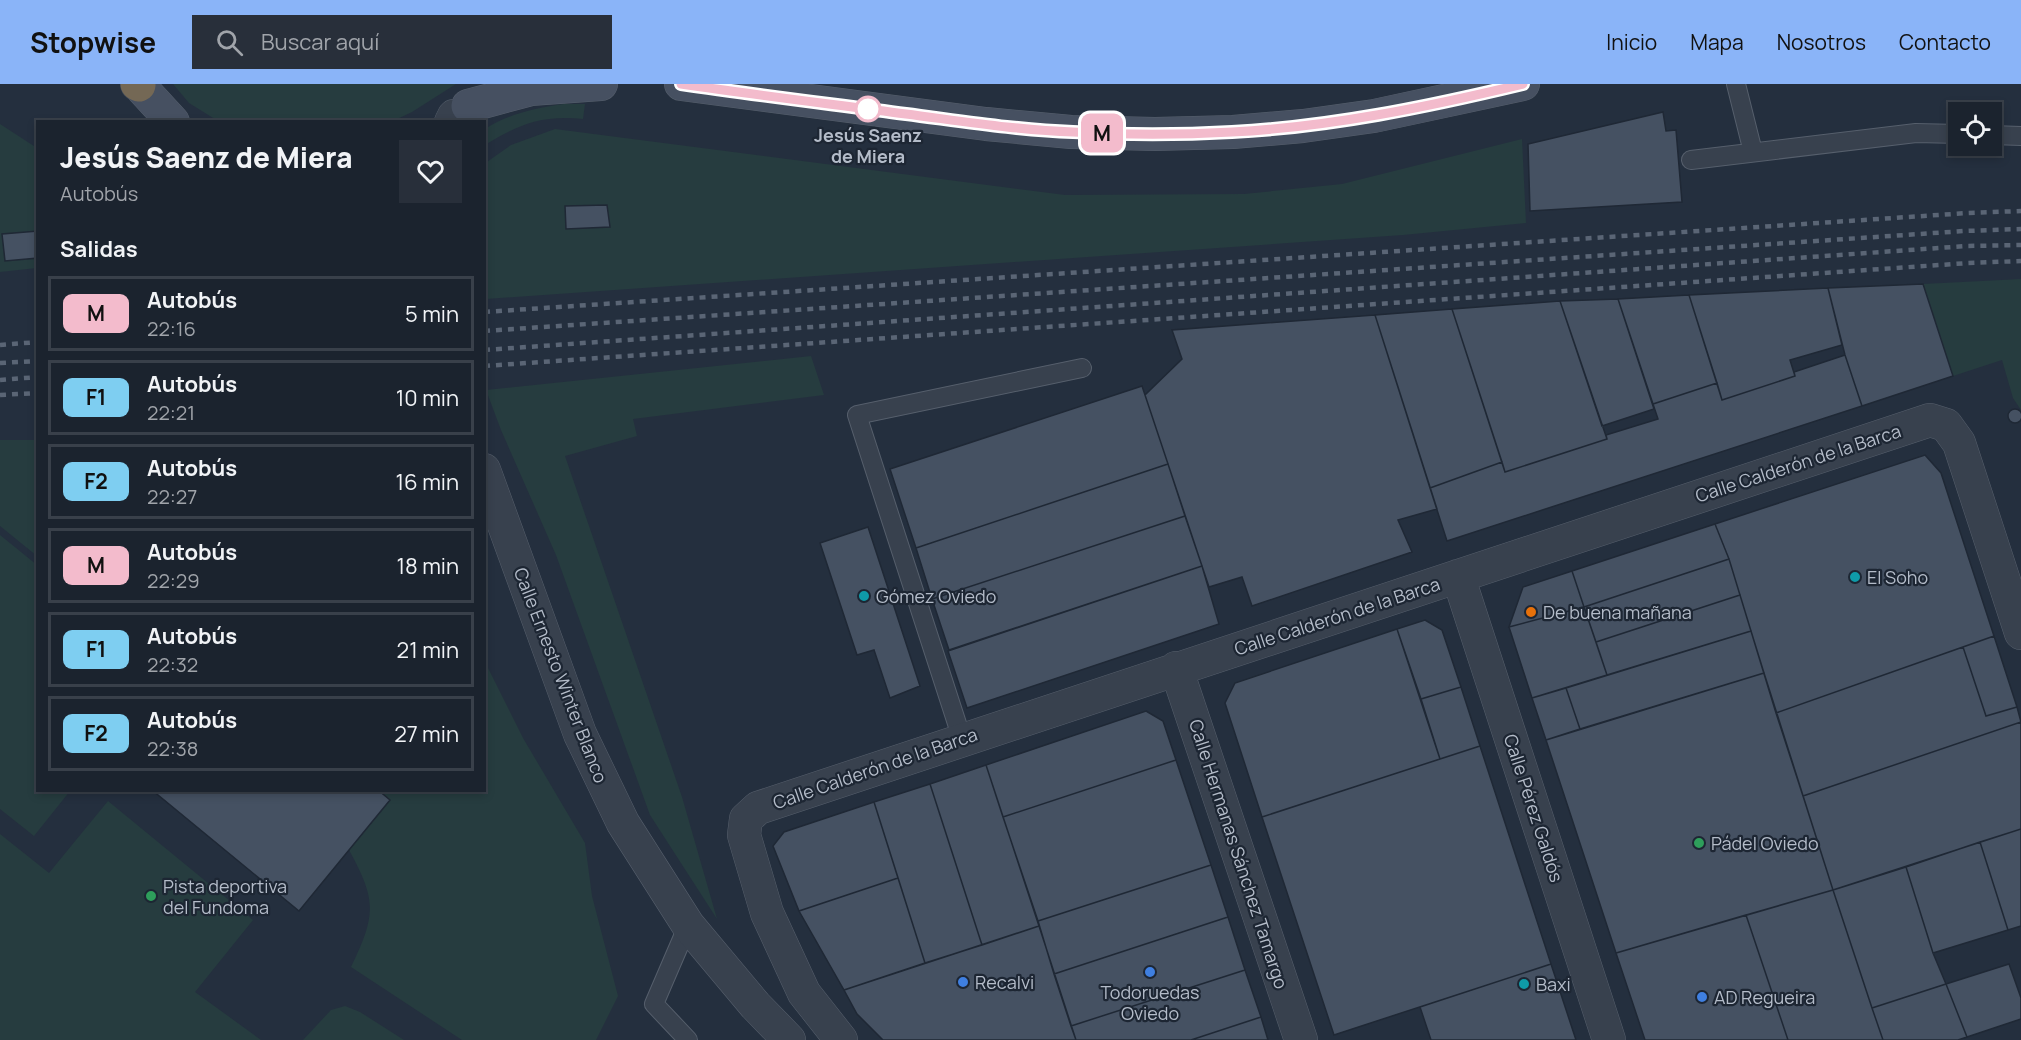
<!DOCTYPE html>
<html lang="es">
<meta charset="utf-8">
<style>
body{margin:0;font-family:Manrope,sans-serif;background:#282f3a;color:#f1f3f6;height:100vh;display:flex;flex-direction:column;font-size:22px;white-space:nowrap}
*{box-sizing:border-box;margin:0}
p{font-size:20px;color:#a0a4aa}
.icon{flex:none;width:33px;height:33px;fill:none;stroke:currentColor;stroke-width:2;stroke-linecap:round;stroke-linejoin:round}
.map{position:relative;flex:1;overflow:hidden}
.sheet{position:absolute;left:36px;top:36px;width:450px;height:672px;display:flex;flex-direction:column;background:#1b232e;border-radius:0px;box-shadow:0 3px 9px #0003,0 0 0 2px #39404a}
.sheet>*{flex:none}
.badge{padding:0 12px;border-radius:9px;font-size:21px;line-height:39px}
.tools{position:absolute;left:1948px;top:18px;display:grid;gap:12px}
.tools a{display:grid;place-items:center;width:54px;height:54px;border-radius:0px;background:#1b232e;box-shadow:0 3px 9px #0003,0 0 0 2px #39404a;font-size:30px}
.map>.badge{position:absolute;translate:-50% -50%;box-shadow:0 0 0 3px #fff}
h2{padding:0 24px;font-size:22px;line-height:54px}
.round{display:grid;place-items:center;flex:none;width:63px;height:63px;border-radius:0px;background:#282f3a}
.summary{display:flex;align-items:center;justify-content:space-between;height:102px;padding:0 24px}
h1{font-size:28px;font-weight:800;line-height:45px}
ul{padding:0;list-style:none}
li{display:flex;align-items:center;gap:18px;height:75px;margin:0 12px 9px;padding:0 12px;border:3px solid #39404a;border-radius:0px}
li div{flex:1}
li b{display:block;font-size:22px}
li em{font-style:normal}
li .badge{min-width:66px;font-weight:700;text-align:center}
header{display:flex;align-items:center;gap:36px;box-sizing:border-box;height:84px;padding:0 30px;background:#8ab4f8;color:#111}
header strong{font-size:28px}
nav{display:flex;gap:33px;margin-inline-start:auto;font-size:21px}
.search{width:420px;height:54px;background:#282f3a;display:flex;align-items:center;gap:15px;box-sizing:border-box;padding:0 21px;border-radius:0px;color:#a0a4aa;font-size:22px}
.map>svg:first-child{display:block}
.green{fill:#263c3f}
.building{fill:#455162;stroke:#1f2835;stroke-width:1.5}
.lines{fill:none;stroke-linecap:round;stroke-linejoin:round}
.lane-casing{stroke:#565f6c;stroke-width:20}
.street-casing{stroke:#565f6c;stroke-width:34}
.secondary-casing{stroke:#565f6c;stroke-width:34}
.highway-casing{stroke:#434c59;stroke-width:34}
.lane{stroke:#38414e;stroke-width:18}
.street{stroke:#38414e;stroke-width:33}
.secondary{stroke:#465061;stroke-width:33}
.highway{stroke:#746855;stroke-width:33}
.rail{stroke:#5a6575;stroke-width:4.5;stroke-dasharray:6 6;stroke-linecap:butt}
.line-casing{stroke:#fff;stroke-width:14}
.line{stroke:#f3bbcc;stroke-width:9}
.stop-dot{fill:#fff;stroke:#f3bbcc;stroke-width:3}
.culture-dot{fill:#0f9aa8;stroke:#1d2633;stroke-width:2}
.food-dot{fill:#e8710a;stroke:#1d2633;stroke-width:2}
.leisure-dot{fill:#2e9e5b;stroke:#1d2633;stroke-width:2}
.shop-dot{fill:#3f7fe0;stroke:#1d2633;stroke-width:2}
.labels{text-anchor:middle;dominant-baseline:central;stroke-width:4.5;stroke-linejoin:round;paint-order:stroke}
.stop-label{font-size:18px;font-weight:bold;fill:#b4bcc9;stroke:#1d2633}
.street-label{font-size:18px;fill:#b4bcc9;stroke:#1d2633}
.poi-label{font-size:18px;fill:#b4bcc9;stroke:#1d2633;text-anchor:start}
</style>
<header>
<strong>Stopwise</strong>
<div class="search"><svg class="icon" aria-label="search" viewBox="0 0 24 24"><circle cx="10" cy="10" r="6"/><path d="M15 15l6 6"/></svg>Buscar aquí</div>
<nav><a>Inicio</a><a>Mapa</a><a>Nosotros</a><a>Contacto</a></nav>
</header>
<div class="map">
<svg width="2021" height="956" viewBox="0 0 2021 956">
<rect width="100%" height="100%" fill="#242f3e"/>
<path class="green" d="M 173,0 L 456,0 L 412,28 L 393,37 L 218,37 L 189,19 Z
M 564,20 L 585,20 L 583,35 C 541,31 520,40 485,61 L 485,45 C 508,30 536,24 564,20 Z
M 0,40 L 37,64 L 37,184 L 0,188 Z
M 555,45 L 1065,111 L 1244,110 L 1342,100 L 1522,55 L 1526,139 L 1403,151 L 486,215 L 484,80 L 511,61 Z
M 2021,195 L 2021,326 L 2013,314 L 2002,276 L 1953,292 L 1923,200 Z
M 811,272 L 824,311 L 633,335 L 637,352 L 565,372 L 682,713 L 717,835 L 650,731 L 556,471 L 501,346 L 486,306 Z
M 0,356 L 37,356 L 37,472 L 0,442 Z
M 0,451 L 37,481 L 38,706 L 70,707 L 34,752 L 0,725 Z
M 485,578 L 523,654 L 585,759 L 592,812 L 618,912 L 596,956 L 462,956 L 351,883 C 376,831 377,817 349,766 L 378,707 L 484,706 Z
M 108,717 L 253,836 L 195,908 L 261,956 L 0,956 L 0,750 L 49,789 Z
M 345,922 L 360,928 L 404,956 L 303,956 L 331,926 Z"/>
<path class="building" d="M 1663,28 L 1666,47 L 1676,46 L 1682,118 L 1530,127 L 1528,60 Z
M 607,121 L 610,143 L 566,145 L 565,122 Z
M 38,147 L 38,174 L 5,177 L 2,150 Z
M 1923,200 L 1953,292 L 1862,322 L 1845,271 L 1828,204 Z
M 1828,204 L 1842,261 L 1790,276 L 1795,292 L 1722,316 L 1689,211 Z
M 1689,211 L 1717,299 L 1653,320 L 1618,215 Z
M 1618,215 L 1654,325 L 1602,342 L 1560,217 Z
M 1560,217 L 1607,355 L 1505,388 L 1452,225 Z
M 1452,225 L 1502,378 L 1430,404 L 1375,231 Z
M 1375,231 L 1437,425 L 1398,436 L 1412,468 L 1252,522 L 1242,493 L 1209,503 L 1145,311 L 1182,275 L 1172,246 Z
M 1845,271 L 1862,322 L 1447,457 L 1430,404 L 1502,378 L 1505,388 L 1607,355 L 1606,351 L 1658,335 L 1653,320 L 1717,299 L 1722,316 L 1795,292 L 1794,288 Z
M 1142,302 L 1168,380 L 916,464 L 890,385 Z
M2008 332a7 7 0 1 1 14 0a7 7 0 1 1-14 0Z
M 1925,371 L 1941,389 L 1994,552 L 1776,629 L 1729,475 L 1715,440 Z
M 1168,380 L 1185,432 L 932,515 L 916,464 Z
M 1185,432 L 1202,482 L 949,566 L 932,515 Z
M 1715,440 L 1729,475 L 1584,523 L 1572,487 Z
M 868,443 L 920,602 L 890,614 L 874,566 L 857,571 L 820,459 Z
M 1729,475 L 1740,511 L 1596,558 L 1584,523 Z
M 1202,482 L 1219,540 L 967,624 L 948,567 Z
M 1572,487 L 1584,523 L 1509,543 L 1523,503 Z
M 1740,511 L 1751,547 L 1607,591 L 1596,558 Z
M 1584,523 L 1607,591 L 1532,614 L 1509,543 Z
M 1425,536 L 1442,546 L 1461,603 L 1421,615 L 1397,545 Z
M 1397,545 L 1440,675 L 1262,733 L 1225,619 L 1235,599 Z
M 1751,547 L 1764,589 L 1580,645 L 1566,604 Z
M 1994,552 L 2017,623 L 1986,632 L 1963,563 Z
M 1963,563 L 1986,632 L 2017,623 L 2021,638 L 1803,712 L 1776,629 Z
M 1764,589 L 1833,806 L 1616,869 L 1546,656 Z
M 1461,603 L 1480,662 L 1440,675 L 1421,615 Z
M 1566,604 L 1580,645 L 1546,656 L 1532,614 Z
M 1146,627 L 1163,637 L 1176,676 L 1003,733 L 986,681 Z
M 2021,638 L 2021,745 L 1833,806 L 1803,712 Z
M 1480,662 L 1551,880 L 1334,951 L 1262,733 Z
M 1176,676 L 1211,781 L 1038,837 L 1003,733 Z
M 986,681 L 1039,842 L 982,861 L 930,700 Z
M 930,700 L 982,861 L 925,879 L 874,718 Z
M 152,706 L 378,706 L 390,716 L 299,827 Z
M 874,718 L 898,794 L 799,827 L 773,762 L 784,748 Z
M 2021,745 L 2021,842 L 2008,846 L 1980,758 Z
M 1980,758 L 2008,846 L 1933,869 L 1906,783 Z
M 1211,781 L 1228,833 L 1054,890 L 1038,837 Z
M 1906,783 L 1933,869 L 1946,900 L 1872,924 L 1833,806 Z
M 898,794 L 925,879 L 844,906 L 799,827 Z
M 1833,806 L 1872,924 L 1883,956 L 1788,956 L 1746,831 Z
M 1746,831 L 1788,956 L 1645,956 L 1616,869 Z
M 1228,833 L 1245,886 L 1071,942 L 1054,890 Z
M 1039,842 L 1076,956 L 883,956 L 857,930 L 844,906 Z
M 1551,880 L 1576,956 L 1431,956 L 1420,923 Z
M 2009,880 L 2021,914 L 2021,935 L 1967,953 L 1946,900 Z
M 1245,886 L 1261,933 L 1191,956 L 1076,956 L 1071,942 Z
M 1946,900 L 1967,953 L 1958,956 L 1883,956 L 1872,924 Z
M 1261,933 L 1268,956 L 1191,956 Z"/>
<g class="lines">
<g class="lane-casing">
<path id="lane" d="M 1736,0 L 1753,68
M 1992,51 L 2021,52
M 1691,76 L 1916,49 L 1959,50
M 962,655 L 857,331 L 1082,284
M 688,841 L 654,920 L 688,956"/>
</g>
<g class="street-casing">
<path id="street" d="M 451,38 L 454,32
M 484,386 L 580,650 L 623,739 L 688,841 L 755,921 L 789,956
M 1458,492 L 1609,956
M 1176,584 L 1301,956
M 841,956 L 804,909 L 767,829 L 744,751 L 746,735 L 758,724 L 1930,336 L 1946,341 L 1959,359 L 2021,549"/>
</g>
<g class="secondary-casing">
<path id="secondary" d="M 138,0 L 173,38
M 681,0 L 986,40 L 1071,48 L 1155,50 L 1233,48 L 1303,42 L 1374,32 L 1523,0
M 468,22 L 531,5 L 601,0"/>
</g>
<g class="highway-casing">
<path id="highway" d="M 137,0 L 139,1"/>
</g>
<use href="#lane" class="lane"/>
<use href="#street" class="street"/>
<use href="#secondary" class="secondary"/>
<use href="#highway" class="highway"/>
<path class="rail" d="M 484,228 L 1968,129 L 2021,127
M 484,247 L 1964,147 L 2021,145
M 0,261 L 38,258
M 484,266 L 1967,162 L 2021,161
M 0,279 L 38,277
M 484,282 L 1968,179 L 2021,177
M 0,296 L 38,293
M 0,311 L 38,309"/>
</g>
<g class="lines">
<g class="line-casing">
<path id="line" d="M 681,0 C 756,11 831,20 906,30 C 961,37 1017,46 1073,48 C 1126,51 1179,51 1232,48 C 1330,43 1427,23 1523,0"/>
</g>
<use href="#line" class="line"/>
</g>
<circle class="stop-dot" cx="868" cy="25" r="12"/>
<g class="culture-dot">
<circle cx="1855" cy="493" r="6"/>
<circle cx="864" cy="512" r="6"/>
<circle cx="1524" cy="900" r="6"/>
</g>
<circle class="food-dot" cx="1531" cy="528" r="6"/>
<g class="leisure-dot">
<circle cx="1699" cy="759" r="6"/>
<circle cx="151" cy="812" r="6"/>
</g>
<g class="shop-dot">
<circle cx="1150" cy="888" r="6"/>
<circle cx="963" cy="898" r="6"/>
<circle cx="1702" cy="913" r="6"/>
</g>
<g class="labels">
<g class="stop-label">
<text x="868" y="51">Jesús Saenz<tspan x="868" dy="21">de Miera</tspan></text>
</g>
<g class="street-label">
<text transform="translate(1798 379) rotate(-18)">Calle Calderón de la Barca</text>
<text transform="translate(1337 532) rotate(-18)">Calle Calderón de la Barca</text>
<text transform="translate(561 591) rotate(69)">Calle Ernesto Winter Blanco</text>
<text transform="translate(875 684) rotate(-19)">Calle Calderón de la Barca</text>
<text transform="translate(1534 724) rotate(72)">Calle Pérez Galdós</text>
<text transform="translate(1239 770) rotate(72)">Calle Hermanas Sánchez Tamargo</text>
</g>
<g class="poi-label">
<text x="1867" y="493">El Soho</text>
<text x="876" y="512">Gómez Oviedo</text>
<text x="1543" y="528">De buena mañana</text>
<text x="1711" y="759">Pádel Oviedo</text>
<text x="163" y="802">Pista deportiva<tspan x="163" dy="21">del Fundoma</tspan></text>
<text x="975" y="898">Recalvi</text>
<text x="1536" y="900">Baxi</text>
<text x="1150" y="908" text-anchor="middle">Todoruedas<tspan x="1150" dy="21">Oviedo</tspan></text>
<text x="1714" y="913">AD Regueira</text>
</g>
</g>
</svg>
<div class="tools">
<a><svg class="icon" aria-label="locate" viewBox="0 0 24 24"><circle cx="12" cy="12" r="6"/><path d="M12 2v4M12 18v4M2 12h4M18 12h4"/></svg></a>
</div>
<b class="badge" style="left:1102px;top:49px;background:#f3bbcc;color:#111">M</b>
<section class="sheet">
<div class="summary"><div><h1>Jesús Saenz de Miera</h1><p>Autobús</p></div><a class="round"><svg class="icon" aria-label="heart" viewBox="0 0 24 24"><path d="M12 20l-8-8c-3-5 5-10 8-4 3-6 11-1 8 4z"/></svg></a></div>
<h2>Salidas</h2>
<ul>
<li><span class="badge" style="background:#f3bbcc;color:#111">M</span><div><b>Autobús</b><p>22:16</p></div><em>5 min</em></li>
<li><span class="badge" style="background:#7ecef1;color:#111">F1</span><div><b>Autobús</b><p>22:21</p></div><em>10 min</em></li>
<li><span class="badge" style="background:#7ecef1;color:#111">F2</span><div><b>Autobús</b><p>22:27</p></div><em>16 min</em></li>
<li><span class="badge" style="background:#f3bbcc;color:#111">M</span><div><b>Autobús</b><p>22:29</p></div><em>18 min</em></li>
<li><span class="badge" style="background:#7ecef1;color:#111">F1</span><div><b>Autobús</b><p>22:32</p></div><em>21 min</em></li>
<li><span class="badge" style="background:#7ecef1;color:#111">F2</span><div><b>Autobús</b><p>22:38</p></div><em>27 min</em></li>
</ul>
</section>
</div>
